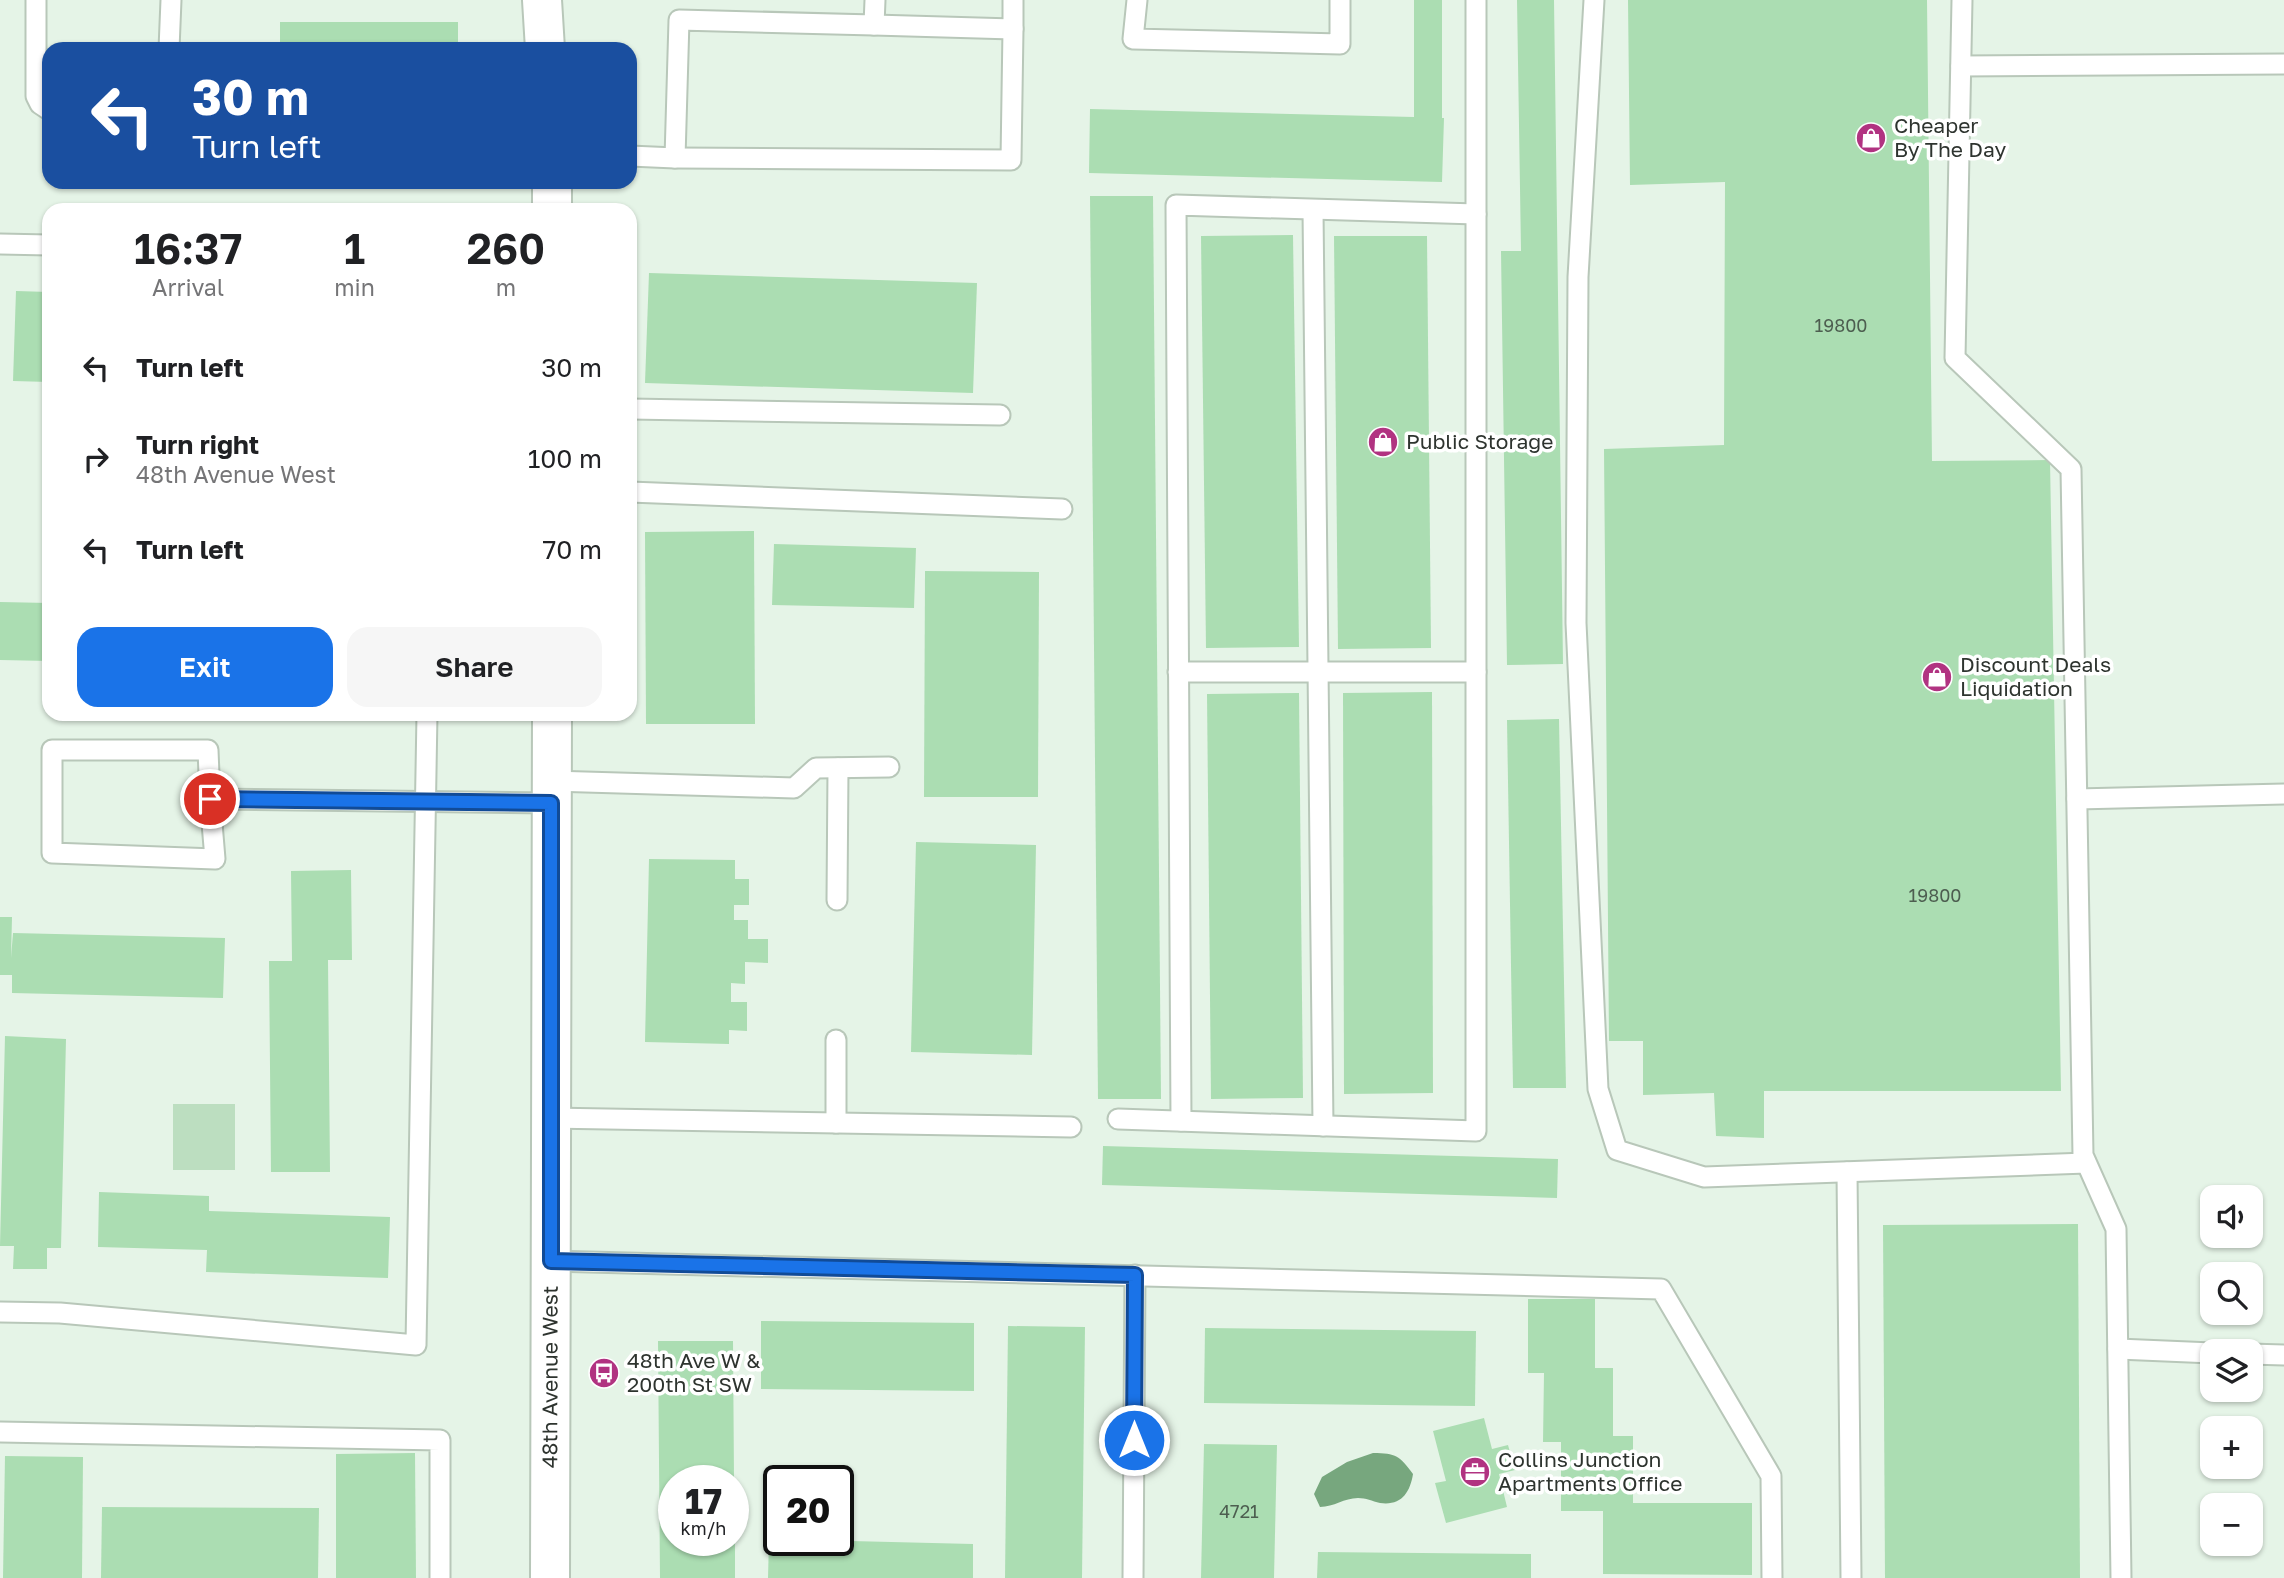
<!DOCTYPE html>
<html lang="en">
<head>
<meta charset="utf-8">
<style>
	body { margin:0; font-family:"Golos Text",sans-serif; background:#f6f6f6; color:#202124; height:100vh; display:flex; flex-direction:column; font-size:26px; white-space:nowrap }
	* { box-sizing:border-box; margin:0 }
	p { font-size:23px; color:#757577 }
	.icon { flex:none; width:38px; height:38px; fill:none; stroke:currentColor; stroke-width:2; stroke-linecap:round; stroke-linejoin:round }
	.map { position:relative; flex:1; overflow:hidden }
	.sheet { position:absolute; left:42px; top:203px; width:595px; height:518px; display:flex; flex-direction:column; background:#fff; border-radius:21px; box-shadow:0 2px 5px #0004 }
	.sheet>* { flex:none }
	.hud { position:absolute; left:42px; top:42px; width:595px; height:147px; border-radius:21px; box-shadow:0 2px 5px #0004; background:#1a4fa0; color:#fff; overflow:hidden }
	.tools { position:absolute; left:2200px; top:1185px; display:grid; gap:14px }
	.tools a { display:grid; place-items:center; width:63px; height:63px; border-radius:14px; background:#fff; box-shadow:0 2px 5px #0004; font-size:35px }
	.speed { position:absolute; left:658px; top:1465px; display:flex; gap:14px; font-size:35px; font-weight:700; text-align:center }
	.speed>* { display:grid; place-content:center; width:91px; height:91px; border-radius:50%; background:#fff; box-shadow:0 2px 5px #0004; line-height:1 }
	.speed small { font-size:18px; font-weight:400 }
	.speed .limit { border:4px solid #111; border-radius:10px; background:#fff; color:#111 }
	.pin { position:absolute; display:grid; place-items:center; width:60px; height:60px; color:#fff; margin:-30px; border:4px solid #fff; border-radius:50%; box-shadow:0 2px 7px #0007 }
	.me { position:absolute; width:77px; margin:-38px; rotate:0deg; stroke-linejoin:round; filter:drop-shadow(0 0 5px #0008) }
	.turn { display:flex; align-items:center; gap:24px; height:147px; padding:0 35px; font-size:32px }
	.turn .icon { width:91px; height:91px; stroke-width:2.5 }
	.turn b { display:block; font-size:49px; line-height:60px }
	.eta { display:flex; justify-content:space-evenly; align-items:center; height:119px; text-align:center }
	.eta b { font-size:42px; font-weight:600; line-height:49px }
	.button { display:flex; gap:14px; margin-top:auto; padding:14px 35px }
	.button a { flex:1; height:80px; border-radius:21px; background:#1a73e8; color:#fff; font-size:28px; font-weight:600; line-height:80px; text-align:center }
	.button a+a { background:#f6f6f6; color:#202124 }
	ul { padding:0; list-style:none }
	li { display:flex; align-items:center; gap:21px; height:91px; padding:0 35px }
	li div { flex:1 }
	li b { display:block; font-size:26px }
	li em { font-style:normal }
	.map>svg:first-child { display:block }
	.green { fill:#bcdec0 }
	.water { fill:#77a77e }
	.building { fill:#abddb2 }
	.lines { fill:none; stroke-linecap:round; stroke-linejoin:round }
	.service-casing { stroke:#b8c7b9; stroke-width:23 }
	.tertiary-casing { stroke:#b8c7b9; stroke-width:42 }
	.service { stroke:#fff; stroke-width:19 }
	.tertiary { stroke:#fff; stroke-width:38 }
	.route-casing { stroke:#114b97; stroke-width:18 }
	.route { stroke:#1a73e8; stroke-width:12 }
	.labels { text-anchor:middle; stroke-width:7; stroke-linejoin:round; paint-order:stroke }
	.number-label { font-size:18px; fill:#4d5e50 }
	.poi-label { font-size:21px; fill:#2e342f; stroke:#fff; text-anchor:start }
	.street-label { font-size:21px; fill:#2e342f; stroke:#fff }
</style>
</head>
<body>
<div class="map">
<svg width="2284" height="1578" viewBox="0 0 2284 1578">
	<rect width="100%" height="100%" fill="#e5f4e7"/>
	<rect class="green" x="173" y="1104" width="62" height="66"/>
	<path class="water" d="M 1373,1453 C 1396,1453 1400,1456 1413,1474 C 1410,1493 1401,1506 1380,1503 C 1372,1501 1366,1498 1358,1498 C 1344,1498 1334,1507 1320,1507 L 1314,1494 L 1322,1477 L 1347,1462 Z"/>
	<g class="building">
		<polygon points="1414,0 1442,0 1442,118 1444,118 1442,182 1089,173 1090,109 1414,117"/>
		<polygon points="1517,0 1554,0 1563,664 1507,665 1501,251 1521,251"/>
		<polygon points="1628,0 1927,0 1932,461 2050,460 2061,1091 1764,1091 1764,1138 1716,1136 1714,1093 1643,1095 1643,1041 1609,1041 1604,449 1724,445 1725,182 1630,185"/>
		<rect x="280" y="22" width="178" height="27"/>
		<polygon points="1090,196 1153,196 1161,1099 1098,1099"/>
		<polygon points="1293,235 1299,647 1206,648 1201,236"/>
		<polygon points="1334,236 1427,236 1431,648 1338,649"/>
		<polygon points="649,273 977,283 973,393 645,383"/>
		<polygon points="16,291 49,292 49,382 13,381"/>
		<polygon points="754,531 755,724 646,724 645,532"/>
		<polygon points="774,544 916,548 914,608 772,605"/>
		<polygon points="925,571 1039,572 1038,797 924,797"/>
		<polygon points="0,602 49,603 49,661 0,660"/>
		<polygon points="1432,692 1433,1093 1344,1094 1343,693"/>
		<polygon points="1299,693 1303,1098 1211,1099 1207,694"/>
		<rect x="302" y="714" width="33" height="7"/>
		<polygon points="1559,719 1566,1088 1513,1088 1507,720"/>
		<polygon points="916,842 1036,845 1032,1055 911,1052"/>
		<polygon points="649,859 735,860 735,879 749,879 749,905 734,905 734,920 748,920 748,939 768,939 768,963 745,962 745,984 731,983 731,1002 747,1002 747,1031 729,1030 729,1044 645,1042"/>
		<polygon points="351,870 352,960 328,960 330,1172 271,1172 269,961 292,961 291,871"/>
		<polygon points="0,917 12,917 11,958 13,933 225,938 223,998 12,993 12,975 0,975"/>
		<polygon points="5,1036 66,1039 61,1248 47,1248 47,1269 13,1269 14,1246 0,1246"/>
		<polygon points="1103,1146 1558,1159 1557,1198 1102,1185"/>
		<polygon points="99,1192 209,1196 209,1211 390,1217 388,1278 206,1272 207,1250 98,1247"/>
		<polygon points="2078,1224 2080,1578 1885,1578 1883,1225"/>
		<polygon points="1528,1299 1595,1299 1595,1368 1613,1368 1613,1436 1633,1436 1633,1503 1752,1503 1752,1575 1603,1574 1603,1511 1561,1511 1561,1442 1543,1442 1544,1373 1528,1373"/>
		<polygon points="761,1321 974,1323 974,1391 761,1389"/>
		<polygon points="1008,1326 1085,1327 1082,1578 1005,1578"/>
		<polygon points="1205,1328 1476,1331 1475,1406 1204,1403"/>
		<polygon points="658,1341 733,1341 734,1480 674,1480 674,1540 735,1540 735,1578 660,1578"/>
		<polygon points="1484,1418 1492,1449 1508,1445 1515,1470 1499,1474 1507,1507 1446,1523 1435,1483 1446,1481 1433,1431"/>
		<polygon points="1204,1444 1277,1445 1274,1578 1201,1578"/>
		<polygon points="415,1453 416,1578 336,1578 336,1454"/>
		<polygon points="5,1456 83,1457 82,1578 3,1578"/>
		<polygon points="102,1507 319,1508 318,1578 101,1578"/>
		<polygon points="769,1539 973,1544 973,1578 768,1578"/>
		<polygon points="1318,1552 1531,1554 1531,1578 1317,1578"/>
	</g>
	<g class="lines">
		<g class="service-casing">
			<g id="service">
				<polyline points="36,0 36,96 40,104 49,110"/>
				<polyline points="1137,0 1133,39 1340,44 1340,0"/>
				<polyline points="1594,0 1578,277 1576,623 1598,1089 1617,1150 1704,1177 2086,1163"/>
				<polyline points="1962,0 1955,358 2071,469 2083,1155 2116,1229 2121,1578"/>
				<polyline points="874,25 1013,29 1013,0"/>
				<polyline points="169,49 171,0"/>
				<polyline points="1961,66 2284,64"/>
				<polyline points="630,156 675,158 679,20 874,25 875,0"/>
				<polyline points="675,158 1011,160 1013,29"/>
				<polyline points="1313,210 1323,1126"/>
				<polyline points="0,244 49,245"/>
				<polyline points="630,409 1000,415"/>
				<polyline points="630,492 1062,509"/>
				<polyline points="1178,672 1476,672"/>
				<polyline points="551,781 794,788 816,768 889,767"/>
				<polyline points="210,799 215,859 52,853 52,750 208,750 210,799 551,803"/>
				<polyline points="2077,799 2284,794"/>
				<polyline points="837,900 838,768"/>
				<polyline points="550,1118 1071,1127"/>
				<polyline points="1118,1119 1476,1131 1476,0"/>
				<polyline points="1181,1121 1176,205 1476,214"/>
				<polyline points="836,1123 836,1040"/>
				<polyline points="1847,1172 1851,1578"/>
				<polyline points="550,1261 1661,1289 1771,1476 1772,1578"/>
				<polyline points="0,1312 60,1313 416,1345 427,714"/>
				<polyline points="2118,1349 2212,1353"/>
				<polyline points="2250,1354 2284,1355"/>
				<polyline points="0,1432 440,1440 440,1578"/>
				<polyline points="1133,1578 1135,1275"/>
			</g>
		</g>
		<g class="tertiary-casing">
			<g id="tertiary">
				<polyline points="542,0 545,49"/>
				<polyline points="552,210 552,182"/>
				<path id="s1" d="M 550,1578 L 552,714"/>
			</g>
		</g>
		<use href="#service" class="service"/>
		<use href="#tertiary" class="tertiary"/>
	</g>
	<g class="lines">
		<g class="route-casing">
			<polyline id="route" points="210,799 551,803 551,1261 1135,1275 1134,1440"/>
		</g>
		<use href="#route" class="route"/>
	</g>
	<defs>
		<g id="shop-disc" transform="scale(1.575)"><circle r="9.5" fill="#b13381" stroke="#fff"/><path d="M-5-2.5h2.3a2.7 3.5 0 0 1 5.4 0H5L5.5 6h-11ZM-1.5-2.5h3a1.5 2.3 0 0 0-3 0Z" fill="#fff"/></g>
		<g id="bus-disc" transform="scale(1.575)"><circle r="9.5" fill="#b13381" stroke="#fff"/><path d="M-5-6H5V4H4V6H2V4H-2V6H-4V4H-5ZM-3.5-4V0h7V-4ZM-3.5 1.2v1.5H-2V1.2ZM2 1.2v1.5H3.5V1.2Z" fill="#fff"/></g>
		<g id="office-disc" transform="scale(1.575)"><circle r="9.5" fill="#b13381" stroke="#fff"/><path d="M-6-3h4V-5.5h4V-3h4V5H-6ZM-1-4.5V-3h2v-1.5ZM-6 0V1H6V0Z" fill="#fff"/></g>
	</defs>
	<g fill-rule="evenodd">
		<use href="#shop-disc" x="1871" y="138"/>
		<use href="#shop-disc" x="1383" y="442"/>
		<use href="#shop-disc" x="1937" y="677"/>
		<use href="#bus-disc" x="604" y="1373"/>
		<use href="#office-disc" x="1475" y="1472"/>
	</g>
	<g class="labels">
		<g class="number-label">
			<text x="1841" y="332">19800</text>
			<text x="1935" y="902">19800</text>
			<text x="1239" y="1518">4721</text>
		</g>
		<g class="poi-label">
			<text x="1894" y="133">Cheaper<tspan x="1894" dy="24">By The Day</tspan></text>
			<text x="1406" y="449">Public Storage</text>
			<text x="1960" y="672">Discount Deals<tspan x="1960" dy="24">Liquidation</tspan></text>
			<text x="627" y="1368">48th Ave W &amp;<tspan x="627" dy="24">200th St SW</tspan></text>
			<text x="1498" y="1467">Collins Junction<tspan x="1498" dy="24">Apartments Office</tspan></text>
		</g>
		<g class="street-label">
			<text dy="7" stroke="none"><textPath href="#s1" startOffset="201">48th Avenue West</textPath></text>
		</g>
	</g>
</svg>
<div class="tools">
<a><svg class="icon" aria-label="sound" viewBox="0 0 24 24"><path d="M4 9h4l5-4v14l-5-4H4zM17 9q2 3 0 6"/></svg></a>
<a><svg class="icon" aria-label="search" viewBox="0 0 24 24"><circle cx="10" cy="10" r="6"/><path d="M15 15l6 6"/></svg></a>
<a><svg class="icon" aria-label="layers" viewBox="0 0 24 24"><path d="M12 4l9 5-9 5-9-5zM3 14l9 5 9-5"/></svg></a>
<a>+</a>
<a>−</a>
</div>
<div class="speed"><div>17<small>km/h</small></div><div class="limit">20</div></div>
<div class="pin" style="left:210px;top:799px;background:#d93025"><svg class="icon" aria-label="arrive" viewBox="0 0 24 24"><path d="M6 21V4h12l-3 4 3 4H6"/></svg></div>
<svg class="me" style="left:1134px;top:1440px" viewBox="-20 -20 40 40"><circle r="17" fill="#1a73e8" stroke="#fff" stroke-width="3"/><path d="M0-11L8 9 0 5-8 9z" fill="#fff"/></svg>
<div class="hud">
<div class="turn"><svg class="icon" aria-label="left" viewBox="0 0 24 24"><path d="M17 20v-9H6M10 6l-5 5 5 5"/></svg><div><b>30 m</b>Turn left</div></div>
</div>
<section class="sheet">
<div class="eta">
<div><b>16:37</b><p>Arrival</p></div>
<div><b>1</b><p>min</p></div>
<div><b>260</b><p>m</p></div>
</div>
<ul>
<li><svg class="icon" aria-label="left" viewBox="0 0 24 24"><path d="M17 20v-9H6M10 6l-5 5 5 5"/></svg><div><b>Turn left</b></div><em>30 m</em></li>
<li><svg class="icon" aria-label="right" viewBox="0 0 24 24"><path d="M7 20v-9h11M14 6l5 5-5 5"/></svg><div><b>Turn right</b><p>48th Avenue West</p></div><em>100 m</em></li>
<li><svg class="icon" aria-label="left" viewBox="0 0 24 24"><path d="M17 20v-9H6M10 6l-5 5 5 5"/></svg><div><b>Turn left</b></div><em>70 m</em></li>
</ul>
<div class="button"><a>Exit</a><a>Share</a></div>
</section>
</div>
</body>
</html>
